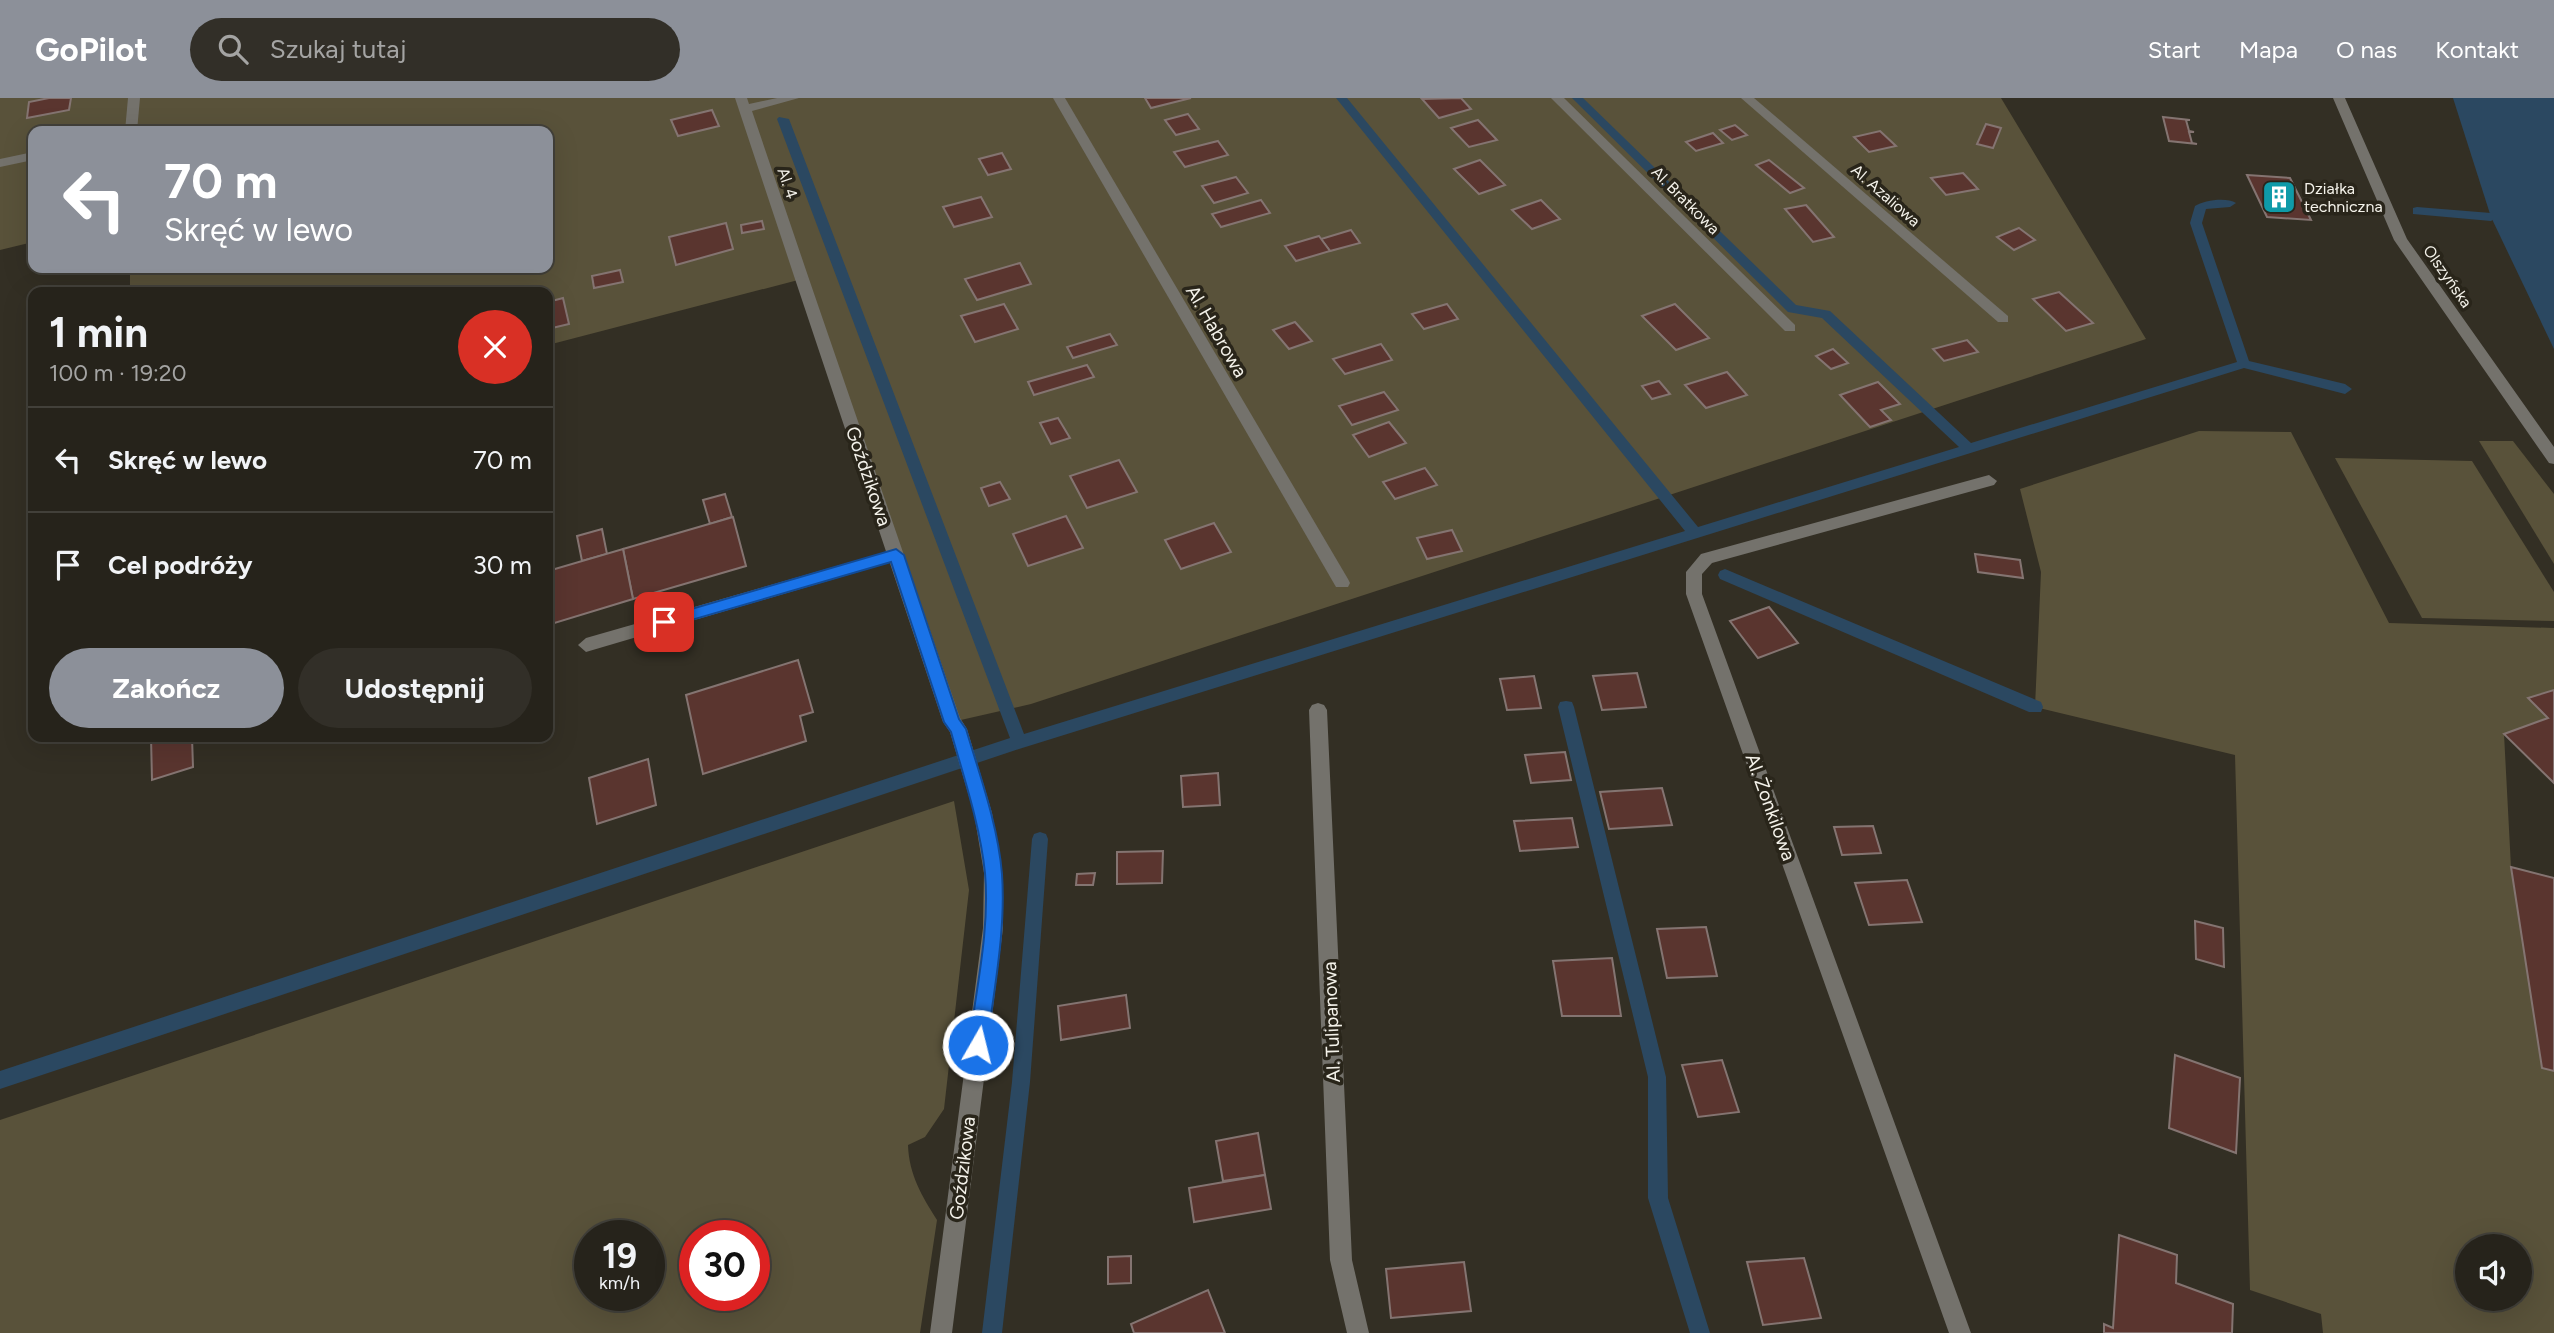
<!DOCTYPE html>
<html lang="pl">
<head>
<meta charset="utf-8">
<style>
	body { margin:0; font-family:Figtree,sans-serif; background:#322f28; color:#f1f3f6; height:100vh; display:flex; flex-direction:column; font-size:26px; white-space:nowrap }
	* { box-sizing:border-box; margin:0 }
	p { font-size:23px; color:#a4a4a3 }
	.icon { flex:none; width:38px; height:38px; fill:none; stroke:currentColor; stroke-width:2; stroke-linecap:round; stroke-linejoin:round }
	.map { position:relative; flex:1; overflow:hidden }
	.sheet { position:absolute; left:28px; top:189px; width:525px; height:455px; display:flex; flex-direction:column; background:#26231b; border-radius:14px; box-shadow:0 7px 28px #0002,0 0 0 2px #42403a }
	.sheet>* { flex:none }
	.guide { position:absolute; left:28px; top:28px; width:525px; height:147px; border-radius:14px; box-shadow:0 7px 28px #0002,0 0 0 2px #42403a; background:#8c9099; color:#fff; overflow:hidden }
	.buttons { position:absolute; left:2455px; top:1136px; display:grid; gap:14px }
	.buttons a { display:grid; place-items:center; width:77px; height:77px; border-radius:50%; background:#26231b; box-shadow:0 7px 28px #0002,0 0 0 2px #42403a; font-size:35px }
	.speed { position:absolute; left:574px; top:1122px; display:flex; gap:14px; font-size:35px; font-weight:700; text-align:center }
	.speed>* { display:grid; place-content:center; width:91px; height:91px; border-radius:50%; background:#26231b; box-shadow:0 7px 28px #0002,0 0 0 2px #42403a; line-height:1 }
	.speed small { font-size:18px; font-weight:400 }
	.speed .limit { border:10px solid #d22; background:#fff; color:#111 }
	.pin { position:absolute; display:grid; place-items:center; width:60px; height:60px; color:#fff; margin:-30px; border-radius:14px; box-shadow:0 4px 10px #0006 }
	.me { position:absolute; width:77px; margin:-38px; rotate:8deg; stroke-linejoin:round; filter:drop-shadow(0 0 5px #0008) }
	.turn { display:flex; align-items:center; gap:24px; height:147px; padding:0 21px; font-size:32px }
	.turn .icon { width:91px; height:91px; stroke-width:2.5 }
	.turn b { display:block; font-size:49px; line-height:60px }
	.round { display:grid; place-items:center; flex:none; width:74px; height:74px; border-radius:37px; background:#322f28 }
	.summary { display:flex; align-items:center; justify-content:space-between; height:119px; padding:0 21px }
	h1 { font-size:42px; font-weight:700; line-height:52px }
	.action { display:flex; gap:14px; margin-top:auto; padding:14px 21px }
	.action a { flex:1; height:80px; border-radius:42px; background:#8c9099; color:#fff; font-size:28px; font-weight:700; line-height:80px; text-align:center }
	.action a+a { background:#322f28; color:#f1f3f6 }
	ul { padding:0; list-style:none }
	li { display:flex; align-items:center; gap:21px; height:105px; padding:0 21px; border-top:2px solid #42403a }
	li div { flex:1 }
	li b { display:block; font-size:26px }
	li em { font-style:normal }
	header { display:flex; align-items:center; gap:42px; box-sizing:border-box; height:98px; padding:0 35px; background:#8c9099; color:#fff }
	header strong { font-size:33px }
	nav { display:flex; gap:38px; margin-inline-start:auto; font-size:24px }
	.search { width:490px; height:63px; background:#322f28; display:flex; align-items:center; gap:18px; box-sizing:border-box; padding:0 24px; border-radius:38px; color:#a4a4a3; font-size:26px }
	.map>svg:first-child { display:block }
	.green { fill:#59523a; fill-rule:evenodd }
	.water { fill:#2b4861 }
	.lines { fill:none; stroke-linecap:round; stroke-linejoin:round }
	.stream { fill:#2b4861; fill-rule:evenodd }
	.building { fill:#5a352f; stroke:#847471; stroke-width:2 }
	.service { fill:#74726c; fill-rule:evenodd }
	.minor { fill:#74726c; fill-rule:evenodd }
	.route { fill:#1a73e8; stroke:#114b97; stroke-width:2 }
	.labels { text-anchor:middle; stroke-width:7; stroke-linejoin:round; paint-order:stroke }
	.far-street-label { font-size:16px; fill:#f4f2ea; stroke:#29251a }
	.far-poi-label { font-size:16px; fill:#f4f2ea; stroke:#29251a; text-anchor:start }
	.street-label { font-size:19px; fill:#f4f2ea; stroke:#29251a }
</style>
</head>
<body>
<header>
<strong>GoPilot</strong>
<div class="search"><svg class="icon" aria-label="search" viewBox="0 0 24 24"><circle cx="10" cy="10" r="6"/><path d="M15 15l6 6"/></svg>Szukaj tutaj</div>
<nav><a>Start</a><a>Mapa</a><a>O nas</a><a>Kontakt</a></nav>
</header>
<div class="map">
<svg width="2554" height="1235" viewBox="0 0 2554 1235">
	<rect width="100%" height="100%" fill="#332f24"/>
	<g class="green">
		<polygon points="0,0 2001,0 2146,241 1031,606 952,624 802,181 548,247 548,194 130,194 130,170 548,170 548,33 33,33 33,144 0,152"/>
		<path d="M 2199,333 L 2291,334 L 2389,525 L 2554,530 L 2554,592 L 2529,600 L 2548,620 L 2504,636 L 2511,769 L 2542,969 L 2554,973 L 2554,1235 L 2323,1235 L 2321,1216 L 2250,1192 L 2235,657 L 2035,609 L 2041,474 L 2020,391 ZM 2468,1148 L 2520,1148 L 2520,1200 L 2468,1200 Z"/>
		<polygon points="2479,343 2513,343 2554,396 2554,466"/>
		<polygon points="2335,360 2472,363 2554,494 2554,523 2422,520"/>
		<path d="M 954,703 L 969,792 L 944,1011 L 925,1039 L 908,1047 C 909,1077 922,1098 937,1122 L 920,1235 L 0,1235 L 0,1022 ZM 590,1138 L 649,1138 L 649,1197 L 590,1197 ZM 695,1138 L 754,1138 L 754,1197 L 695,1197 Z"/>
	</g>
	<polygon class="water" points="2453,0 2554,0 2554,251 2491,119"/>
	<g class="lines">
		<g class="stream">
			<path d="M 1336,0 L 1347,0 L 1698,429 L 1959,349 L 1822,220 L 1788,214 L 1572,0 L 1583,0 L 1796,207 L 1830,213 L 1971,345 L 2237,264 L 2190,125 L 2195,108 C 2204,102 2227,99 2236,105 L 2230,109 L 2206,111 L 2202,125 L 2249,263 L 2345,286 L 2352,291 L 2345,296 L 2244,270 L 1019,651 L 0,991 L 0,973 L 1010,640 L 777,21 L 779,19 L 789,21 L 1024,636 L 1685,433 Z"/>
			<polygon points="2417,109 2491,115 2497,119 2491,123 2413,116 2413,110"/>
			<polygon points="1725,471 2041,604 2043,609 2041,614 2029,614 1720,481 1718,477 1720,473"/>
			<polygon points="1566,603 1572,604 1574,609 1666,979 1668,1100 1710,1235 1690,1235 1648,1100 1648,979 1558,609 1560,604"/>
			<polygon points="1040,734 1046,736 1048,741 1030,984 1002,1235 982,1235 1012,984 1032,741 1034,736"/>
		</g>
	</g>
	<g class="building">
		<polygon points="49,0 71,0 69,12 27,20 29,4"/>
		<polygon points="1145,0 1191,0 1151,10"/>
		<polygon points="1461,0 1471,11 1439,20 1422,1"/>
		<polygon points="712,12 719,28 678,38 671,22"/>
		<polygon points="1188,16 1199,31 1176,37 1165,22"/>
		<polygon points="2163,19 2190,22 2186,22 2189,33 2194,34 2189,34 2192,45 2197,46 2169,43"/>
		<polygon points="1478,22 1497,42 1469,49 1451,30"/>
		<polygon points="1986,26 2001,30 1993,50 1977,46"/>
		<polygon points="1735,27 1747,37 1732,42 1720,32"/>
		<polygon points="1880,33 1896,48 1869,54 1854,39"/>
		<polygon points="1713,35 1723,45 1696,53 1686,44"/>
		<polygon points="1218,43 1228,57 1185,69 1174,54"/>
		<polygon points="1002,55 1011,71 988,77 979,61"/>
		<polygon points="1480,62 1505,87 1479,96 1454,71"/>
		<polygon points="1769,62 1804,90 1790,95 1756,67"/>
		<polygon points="1963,75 1978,91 1946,97 1931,80"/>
		<polygon points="2247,77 2290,80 2311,122 2267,119"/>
		<polygon points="1236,79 1248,95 1214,105 1202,88"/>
		<polygon points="981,99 992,119 954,129 943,109"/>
		<polygon points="1261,102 1270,115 1221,129 1212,116"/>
		<polygon points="1541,102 1560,121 1532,131 1512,112"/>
		<polygon points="1806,107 1834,139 1813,144 1785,111"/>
		<polygon points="762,123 764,131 742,135 741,127"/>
		<polygon points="726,125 733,151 676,167 669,139"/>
		<polygon points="2019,130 2035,142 2014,152 1997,139"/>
		<polygon points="1351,132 1360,145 1330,153 1321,141"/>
		<polygon points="1319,138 1330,153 1296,163 1285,148"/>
		<polygon points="1020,165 1031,186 977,202 965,181"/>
		<polygon points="620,172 623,184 594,190 592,178"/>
		<polygon points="2059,194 2093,225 2066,233 2033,201"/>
		<polygon points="563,200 569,226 548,231 548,204"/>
		<polygon points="1004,206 1018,231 975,244 961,218"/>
		<polygon points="1447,206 1458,221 1424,231 1412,216"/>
		<polygon points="1675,206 1709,240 1676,252 1642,218"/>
		<polygon points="1295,224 1312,243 1289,251 1273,232"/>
		<polygon points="1110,236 1117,247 1073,260 1067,249"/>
		<polygon points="1967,242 1978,254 1944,263 1933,251"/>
		<polygon points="1381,246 1392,262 1345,276 1333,261"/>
		<polygon points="1833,251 1848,265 1831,271 1816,258"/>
		<polygon points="1087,267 1094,279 1034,297 1028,284"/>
		<polygon points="1727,274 1747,297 1706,310 1685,287"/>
		<polygon points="1659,283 1670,296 1652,301 1642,288"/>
		<polygon points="1878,284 1900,306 1881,312 1891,322 1870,329 1840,297"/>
		<polygon points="1384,294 1398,312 1352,327 1339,308"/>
		<polygon points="1058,320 1070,340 1051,346 1040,325"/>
		<polygon points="1389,324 1406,345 1369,359 1353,337"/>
		<polygon points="1119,362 1137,394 1087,410 1070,378"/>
		<polygon points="1425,370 1437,387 1395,401 1383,384"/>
		<polygon points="1000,384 1010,401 989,408 981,390"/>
		<polygon points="725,396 732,419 710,426 703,402"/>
		<polygon points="1066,418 1083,450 1028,468 1013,436"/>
		<polygon points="733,419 746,468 633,501 623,451"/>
		<polygon points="1214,425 1231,454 1181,471 1165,442"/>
		<polygon points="602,431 607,456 582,463 577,438"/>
		<polygon points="1452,432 1462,453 1427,461 1417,440"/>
		<polygon points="623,451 633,501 548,527 548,473"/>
		<polygon points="1975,456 2020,462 2023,480 1978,474"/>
		<polygon points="1769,509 1798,545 1758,560 1730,523"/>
		<polygon points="798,562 813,614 800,618 806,643 703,676 686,597"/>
		<polygon points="1637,575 1646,609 1602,612 1593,578"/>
		<polygon points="1534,578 1541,610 1507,612 1500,581"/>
		<polygon points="2554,592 2554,685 2504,636 2548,620 2528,600"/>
		<polygon points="151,639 192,639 193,669 152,682"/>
		<polygon points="1565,654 1571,682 1531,685 1525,657"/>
		<polygon points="648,661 656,707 597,726 589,680"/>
		<polygon points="1218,675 1220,707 1183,709 1181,678"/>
		<polygon points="1662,690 1672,727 1609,731 1600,694"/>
		<polygon points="1572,720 1578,749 1520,753 1514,723"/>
		<polygon points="1873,728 1881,755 1842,757 1834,729"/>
		<polygon points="1163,753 1162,785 1117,786 1117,754"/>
		<polygon points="2511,769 2554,780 2554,973 2542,970"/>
		<polygon points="1095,775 1093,787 1076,787 1077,776"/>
		<polygon points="1907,782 1922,824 1869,827 1855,785"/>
		<polygon points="2195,823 2223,830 2224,869 2196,861"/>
		<polygon points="1706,829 1717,878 1667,880 1657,831"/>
		<polygon points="1612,860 1621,918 1562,918 1553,863"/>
		<polygon points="1126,897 1130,930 1061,942 1058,908"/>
		<polygon points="2175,957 2240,980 2236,1055 2169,1030"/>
		<polygon points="1722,962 1739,1014 1698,1019 1682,967"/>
		<polygon points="1258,1035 1265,1077 1223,1083 1216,1043"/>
		<polygon points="1265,1077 1271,1111 1194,1124 1189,1090"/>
		<polygon points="2119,1137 2177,1157 2176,1185 2233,1206 2232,1235 2104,1235 2104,1226 2113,1230"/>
		<polygon points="1131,1158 1131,1185 1108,1186 1108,1159"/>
		<polygon points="1804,1160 1821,1220 1763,1227 1747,1164"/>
		<polygon points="1464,1164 1471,1213 1391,1220 1386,1171"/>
		<polygon points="1208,1192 1225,1235 1134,1235 1131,1226"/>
	</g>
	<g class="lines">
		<g class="service">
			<polygon points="128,0 140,0 137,33 125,33"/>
			<polygon points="735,0 747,0 749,6 777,0 799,0 752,13 809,181 807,184 802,185 795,181"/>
			<polygon points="1053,0 1065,0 1348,481 1350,485 1348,489 1336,489"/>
			<polygon points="1551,0 1564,0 1795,227 1795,233 1785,233"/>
			<polygon points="1741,0 1754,0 2008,218 2008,224 1998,224"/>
			<polygon points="33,54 33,62 0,69 0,61"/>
			<polygon points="1989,377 1997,383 1994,387 1712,465 1702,476 1702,496 1971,1235 1949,1235 1686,496 1686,474 1701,456"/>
			<polygon points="896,451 904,457 902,461 586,554 578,547 586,540"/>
			<polygon points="1318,605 1324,607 1327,612 1352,1162 1369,1235 1347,1235 1330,1162 1309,612 1312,607"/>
		</g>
		<g class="minor">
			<polygon points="2333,0 2345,0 2407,141 2554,349 2554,366 2549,365 2394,142"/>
			<polygon points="802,177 809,181 960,620 967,631 992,715 1002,775 1003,830 952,1235 930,1235 983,830 984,775 974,715 950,634 943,624 795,181"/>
		</g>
	</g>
	<path class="route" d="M 896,451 L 904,457 L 959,621 L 966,631 C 980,678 998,727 1002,776 C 1006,833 994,891 987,947 L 985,953 L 978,956 L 972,953 L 969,947 C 976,891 990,832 985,775 C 980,727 964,680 951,634 L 944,624 L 891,464 L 664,530 L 656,524 L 664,519 Z"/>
	<defs>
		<g id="building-square" transform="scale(1.75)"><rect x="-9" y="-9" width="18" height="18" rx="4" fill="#0f9aa8" stroke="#29251a"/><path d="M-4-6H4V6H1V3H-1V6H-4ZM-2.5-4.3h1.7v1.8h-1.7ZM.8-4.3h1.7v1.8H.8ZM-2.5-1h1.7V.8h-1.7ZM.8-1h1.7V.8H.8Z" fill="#fff"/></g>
	</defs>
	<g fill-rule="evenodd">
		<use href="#building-square" x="2279" y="99"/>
	</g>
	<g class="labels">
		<g class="far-street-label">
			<text transform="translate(788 85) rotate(71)" y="6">Al. 4</text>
			<text transform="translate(1886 97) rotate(41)" y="6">Al. Azaliowa</text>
			<text transform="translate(1686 102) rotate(45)" y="6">Al. Bratkowa</text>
			<text transform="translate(2448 178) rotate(55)" y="6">Olszyńska</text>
		</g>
		<g class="far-poi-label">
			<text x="2304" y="96">Działka<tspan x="2304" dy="18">techniczna</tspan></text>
		</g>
		<g class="street-label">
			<text transform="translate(1217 233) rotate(60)" y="7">Al. Habrowa</text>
			<text transform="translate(869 378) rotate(71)" y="7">Goździkowa</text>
			<text transform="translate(1771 709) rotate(70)" y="7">Al. Żonkilowa</text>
			<text transform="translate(1331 924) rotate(-92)" y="7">Al. Tulipanowa</text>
			<text transform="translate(962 1070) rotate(-83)" y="7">Goździkowa</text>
		</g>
	</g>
</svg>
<div class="buttons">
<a><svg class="icon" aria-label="sound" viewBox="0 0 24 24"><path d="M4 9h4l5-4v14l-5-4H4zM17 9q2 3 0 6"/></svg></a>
</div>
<div class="speed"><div>19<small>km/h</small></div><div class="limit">30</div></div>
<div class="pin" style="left:664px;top:524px;background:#d93025"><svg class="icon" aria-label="arrive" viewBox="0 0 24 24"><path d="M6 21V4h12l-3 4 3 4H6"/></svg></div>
<svg class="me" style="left:978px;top:947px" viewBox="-20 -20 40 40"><circle r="17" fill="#1a73e8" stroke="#fff" stroke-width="3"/><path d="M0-11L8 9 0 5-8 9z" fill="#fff"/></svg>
<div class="guide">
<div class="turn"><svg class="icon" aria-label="left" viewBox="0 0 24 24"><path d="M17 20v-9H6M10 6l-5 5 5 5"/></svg><div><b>70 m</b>Skręć w lewo</div></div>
</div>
<section class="sheet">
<div class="summary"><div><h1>1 min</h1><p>100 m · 19:20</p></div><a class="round" style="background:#d93025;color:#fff"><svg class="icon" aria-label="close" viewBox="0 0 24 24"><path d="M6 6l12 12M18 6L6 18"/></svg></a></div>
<ul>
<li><svg class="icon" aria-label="left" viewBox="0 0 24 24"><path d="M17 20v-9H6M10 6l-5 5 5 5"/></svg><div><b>Skręć w lewo</b></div><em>70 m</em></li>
<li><svg class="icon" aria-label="arrive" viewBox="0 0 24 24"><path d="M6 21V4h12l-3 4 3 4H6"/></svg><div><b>Cel podróży</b></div><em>30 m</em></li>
</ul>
<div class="action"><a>Zakończ</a><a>Udostępnij</a></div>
</section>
</div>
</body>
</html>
